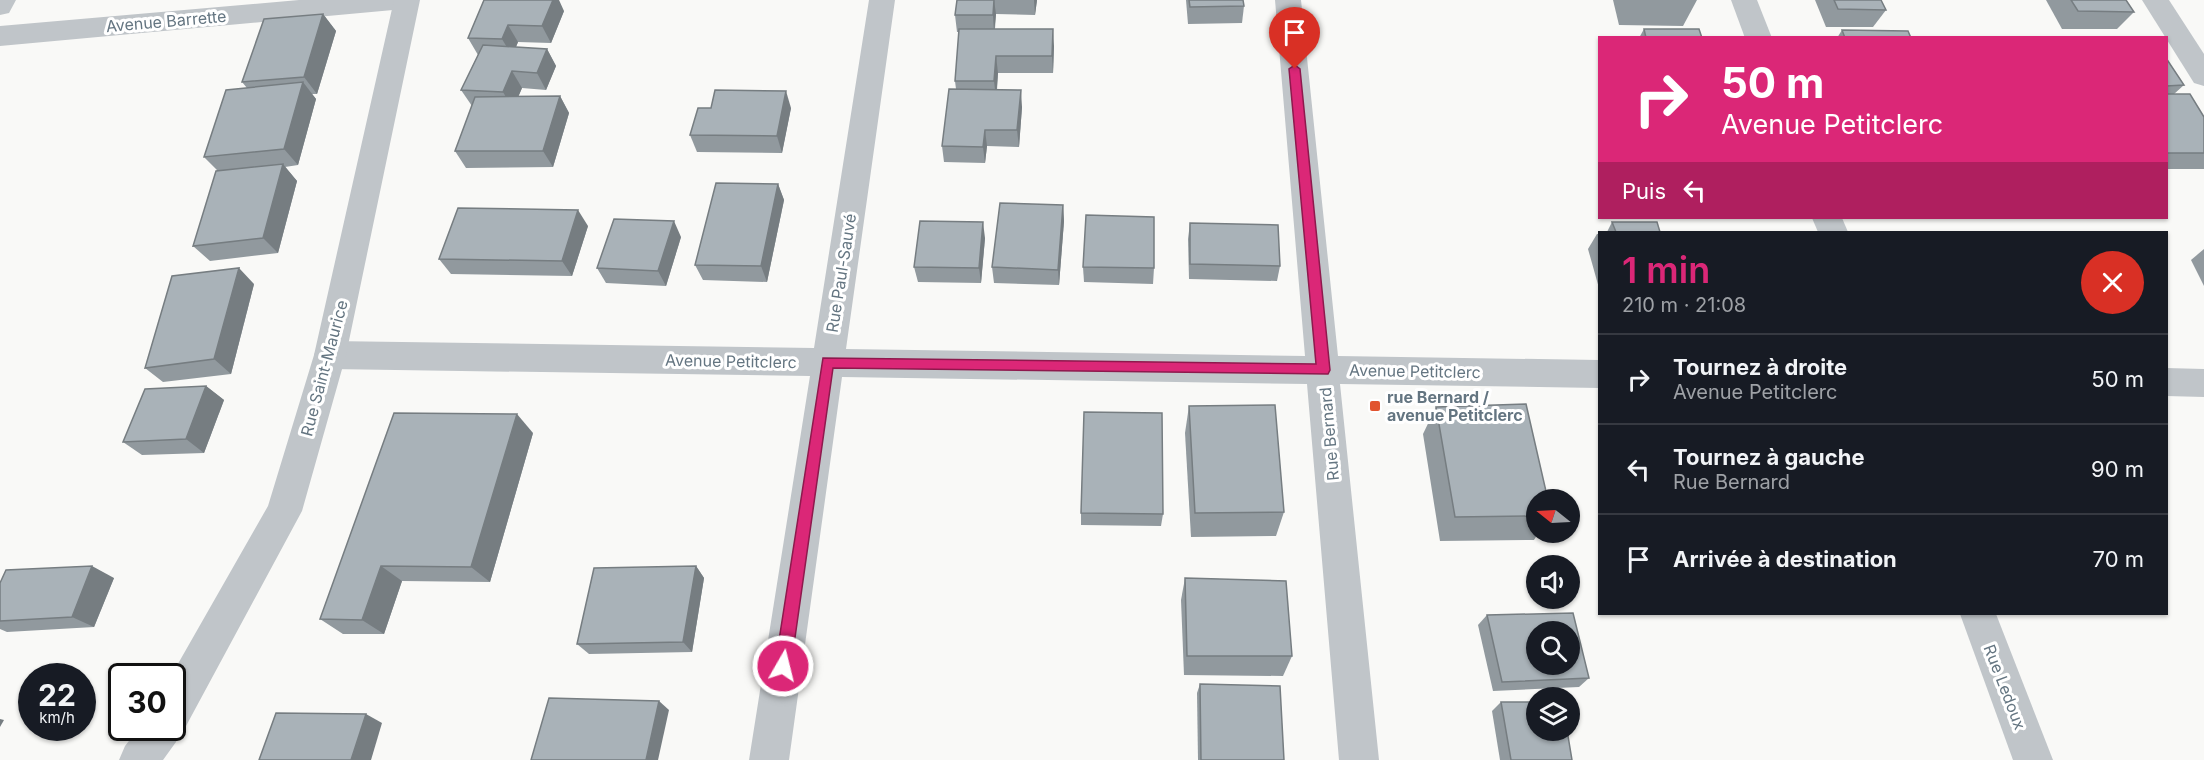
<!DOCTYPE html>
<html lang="fr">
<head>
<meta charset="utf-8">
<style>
	body { margin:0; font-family:Inter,sans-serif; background:#20242c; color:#f1f3f6; height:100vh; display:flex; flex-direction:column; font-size:22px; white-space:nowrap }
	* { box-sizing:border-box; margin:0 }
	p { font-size:20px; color:#9ea1a6 }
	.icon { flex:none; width:33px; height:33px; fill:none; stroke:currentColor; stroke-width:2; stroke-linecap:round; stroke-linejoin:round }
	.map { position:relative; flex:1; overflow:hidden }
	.panel { position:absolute; left:1598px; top:231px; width:570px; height:384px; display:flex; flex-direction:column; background:#171b24; border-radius:0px; box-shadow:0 2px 4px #0004 }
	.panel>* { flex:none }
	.hud { position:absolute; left:1598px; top:36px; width:570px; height:183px; border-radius:0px; box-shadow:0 2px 4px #0004; background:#db2777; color:#fff; overflow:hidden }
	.needle { width:39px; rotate:288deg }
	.buttons { position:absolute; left:1526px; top:489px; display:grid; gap:12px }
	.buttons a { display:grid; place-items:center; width:54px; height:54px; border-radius:50%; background:#171b24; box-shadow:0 2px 4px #0004; font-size:30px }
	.speed { position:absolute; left:18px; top:663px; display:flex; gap:12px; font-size:30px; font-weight:700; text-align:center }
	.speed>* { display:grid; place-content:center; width:78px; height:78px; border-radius:50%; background:#171b24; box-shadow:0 2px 4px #0004; line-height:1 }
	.speed small { font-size:15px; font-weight:400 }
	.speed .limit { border:3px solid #111; border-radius:9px; background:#fff; color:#111 }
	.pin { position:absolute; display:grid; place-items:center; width:51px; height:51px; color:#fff; margin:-62px -26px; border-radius:50% 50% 50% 0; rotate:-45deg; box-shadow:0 0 6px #0007 }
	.pin .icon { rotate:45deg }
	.me { position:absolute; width:66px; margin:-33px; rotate:8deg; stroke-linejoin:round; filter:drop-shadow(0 0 4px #0008) }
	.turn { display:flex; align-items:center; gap:21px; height:126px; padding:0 24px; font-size:27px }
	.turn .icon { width:78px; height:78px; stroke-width:2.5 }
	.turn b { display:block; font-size:42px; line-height:51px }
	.then { display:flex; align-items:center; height:57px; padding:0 24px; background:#0003; gap:12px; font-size:22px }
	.round { display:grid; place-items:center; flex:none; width:63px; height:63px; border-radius:32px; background:#20242c }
	.headline { display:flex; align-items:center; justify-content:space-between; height:102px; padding:0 24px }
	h1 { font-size:36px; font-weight:600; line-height:45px; color:#db2777 }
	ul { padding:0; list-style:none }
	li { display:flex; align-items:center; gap:18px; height:90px; padding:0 24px; border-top:2px solid #363941 }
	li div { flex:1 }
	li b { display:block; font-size:22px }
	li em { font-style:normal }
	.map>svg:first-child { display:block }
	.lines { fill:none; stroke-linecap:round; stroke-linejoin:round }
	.minor { fill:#c0c5c9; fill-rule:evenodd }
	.tertiary { fill:#c0c5c9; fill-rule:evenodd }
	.wall { fill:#91999e }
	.shaded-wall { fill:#767d81 }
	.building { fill:#a9b2b8; stroke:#767d81; stroke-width:1.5; fill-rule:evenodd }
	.route { fill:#db2777; stroke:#8e194d; stroke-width:1.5 }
	.poi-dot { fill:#e1542f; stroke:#fff; stroke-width:2 }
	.labels { text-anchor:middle; stroke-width:6; stroke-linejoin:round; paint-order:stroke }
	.street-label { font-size:16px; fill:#647581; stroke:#fff }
	.poi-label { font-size:16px; font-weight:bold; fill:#647581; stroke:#fff; text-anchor:start }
</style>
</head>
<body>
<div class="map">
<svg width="2204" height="760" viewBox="0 0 2204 760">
	<rect width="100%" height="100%" fill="#f9f9f7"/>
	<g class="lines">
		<g class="minor">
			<polygon points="0,0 16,0 9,13 0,15"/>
			<polygon points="299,0 417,0 413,7 404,9 0,46 0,26"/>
			<polygon points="869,0 895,0 846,349 1305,356 1275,0 1301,0 1338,356 1599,360 1599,388 1340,384 1379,760 1339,760 1307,384 842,377 789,760 749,760 810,376 330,369 318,365 314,355 318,345 330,341 814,348"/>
			<polygon points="1731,0 1757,0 1772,38 1745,38"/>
			<polygon points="2142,0 2169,0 2204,54 2204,86 2194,83"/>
			<polygon points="1812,218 1842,218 1848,232 1818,232"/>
			<polygon points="2166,368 2204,369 2204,397 2166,396"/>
			<polygon points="1960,614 1996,614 2053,760 2013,760"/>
		</g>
		<polygon class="tertiary" points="394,0 420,0 346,355 302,511 186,726 181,727 176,742 163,760 119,760 125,746 139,728 172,728 171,676 268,506 314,355"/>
	</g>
	<g class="wall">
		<polygon points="484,0 564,11 551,43 518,42 516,47 547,49 556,66 546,90 522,88 518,97 560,96 569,113 553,167 466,168 455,151 472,106 461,90 478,55 468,38"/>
		<polygon points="957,0 1037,0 1035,15 996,14 995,29 1054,46 1053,73 998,73 997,90 1022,107 1019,147 987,146 985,163 944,162 942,146 956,89 955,81 959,32 957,32 955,15"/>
		<polygon points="1186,0 1243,0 1244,6 1242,23 1188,24"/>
		<polygon points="1613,0 1697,0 1683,26 1619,25"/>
		<polygon points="1815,0 1881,0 1886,10 1873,27 1826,27"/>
		<polygon points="2046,0 2126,0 2134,12 2117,29 2062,29"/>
		<polygon points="323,14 336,31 317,94 312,94 316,99 298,165 285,167 297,181 278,253 210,261 193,246 218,171 204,157 247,88 242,82"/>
		<polygon points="1644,29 1702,38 1639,38"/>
		<polygon points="1842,30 1911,38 1837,38"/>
		<polygon points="2166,58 2184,85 2174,94 2204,117 2204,169 2166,169"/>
		<polygon points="791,108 782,153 697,152 690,135"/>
		<polygon points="778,184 784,200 767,282 703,280 695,265"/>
		<polygon points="1063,205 1064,221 1059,285 994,283 992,267"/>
		<polygon points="1612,222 1660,232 1607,232"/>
		<polygon points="1190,223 1280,266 1277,281 1189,279 1188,239"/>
		<polygon points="588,226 572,276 451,274 439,259"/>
		<polygon points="1597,234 1599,234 1599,288 1588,249"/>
		<polygon points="681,237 666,286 606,283 597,268"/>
		<polygon points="985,238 981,283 918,282 914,267"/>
		<polygon points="2204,249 2204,286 2191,260"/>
		<polygon points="1083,267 1154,268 1153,284 1084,282"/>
		<polygon points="254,284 231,374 163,382 145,368"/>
		<polygon points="206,386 224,400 204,453 142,455 123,442"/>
		<polygon points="1189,406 1284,512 1276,536 1191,537 1185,433"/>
		<polygon points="1436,407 1536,500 1536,532 1539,532 1534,540 1440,541 1423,434"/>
		<polygon points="533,433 490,582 402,581 384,634 343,634 320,619"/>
		<polygon points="1081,513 1163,514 1161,526 1081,525"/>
		<polygon points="696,566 704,578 692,652 589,654 577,644"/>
		<polygon points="114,578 94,627 7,632 0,629 0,583"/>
		<polygon points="1185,578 1292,656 1283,676 1184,675 1181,600"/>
		<polygon points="1487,615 1589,678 1579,687 1493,691 1478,625"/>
		<polygon points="1200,684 1284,760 1198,760 1197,693"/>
		<polygon points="1501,702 1572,760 1500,760 1492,711"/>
	</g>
	<g class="shaded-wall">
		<polygon points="553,0 559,0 564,11 551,43 542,26"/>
		<polygon points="994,0 996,14 994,33 993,15"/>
		<polygon points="1034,0 1037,0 1035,15"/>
		<polygon points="323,14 336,31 317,94 304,77"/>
		<polygon points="508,25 518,42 512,56 502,39"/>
		<polygon points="1053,29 1054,46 1053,73 1052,56"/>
		<polygon points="547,49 556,66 546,90 537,73"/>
		<polygon points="996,56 998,73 996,98 994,81"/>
		<polygon points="512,71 522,88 513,109 503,92"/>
		<polygon points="303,82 316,99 298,165 284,149"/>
		<polygon points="1021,90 1022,107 1019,147 1017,130"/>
		<polygon points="786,91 791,108 782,153 777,136"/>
		<polygon points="560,96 569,113 553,167 543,151"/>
		<polygon points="985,130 987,146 985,163 983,147"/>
		<polygon points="283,164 297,181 278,253 263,238"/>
		<polygon points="778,184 784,200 767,282 761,266"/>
		<polygon points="1063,205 1064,221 1059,285 1058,270"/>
		<polygon points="578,210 588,226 572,276 562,261"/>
		<polygon points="674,221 681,237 666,286 658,271"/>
		<polygon points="983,222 985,238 981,283 979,268"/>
		<polygon points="239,268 254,284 231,374 214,359"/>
		<polygon points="206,386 224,400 204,453 186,439"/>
		<polygon points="517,414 533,433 490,582 471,567"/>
		<polygon points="92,566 114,578 94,627 72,617"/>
		<polygon points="381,566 402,581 384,634 362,620"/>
		<polygon points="696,566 704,578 692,652 683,642"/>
		<polygon points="659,701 669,710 658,760 646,760"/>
		<polygon points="366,714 382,723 371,760 351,760"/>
		<polygon points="0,719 4,720 0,727"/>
	</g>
	<g class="building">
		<polygon points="484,0 553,0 542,26 508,25 502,39 468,38"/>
		<polygon points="957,0 994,0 993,15 955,15"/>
		<polygon points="1189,0 1243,0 1244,6 1190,7"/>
		<polygon points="1834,0 1881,0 1886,10 1838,9"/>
		<polygon points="2071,0 2126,0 2134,12 2078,11"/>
		<polygon points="323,14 304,77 242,82 264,19"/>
		<polygon points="959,29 1053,29 1052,56 996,56 994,81 955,81"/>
		<polygon points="1644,29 1699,29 1702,38 1646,38"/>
		<polygon points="1842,30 1908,31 1911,38 1845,38"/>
		<polygon points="483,45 547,49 537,73 512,71 503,92 461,90"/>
		<polygon points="2166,58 2184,85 2166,86"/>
		<polygon points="303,82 284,149 204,157 226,90"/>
		<polygon points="949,89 1021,90 1017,130 985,130 983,147 942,146"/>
		<polygon points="715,90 786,91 777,136 690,135 698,108 711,108"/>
		<polygon points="2166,94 2190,94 2204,117 2204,153 2166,153"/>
		<polygon points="560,96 543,151 455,151 475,97"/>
		<polygon points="283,164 263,238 193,246 216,171"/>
		<polygon points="716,183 778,184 761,266 695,265"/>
		<polygon points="1000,203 1063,205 1058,270 992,267"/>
		<polygon points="458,208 578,210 562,261 439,259"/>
		<polygon points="1086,215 1154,217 1154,268 1083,267"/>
		<polygon points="614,219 674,221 658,271 597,268"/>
		<polygon points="920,221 983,222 979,268 914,267"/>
		<polygon points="1612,222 1657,222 1660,232 1616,232"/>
		<polygon points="1190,223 1278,225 1280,266 1190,264"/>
		<polygon points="239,268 214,359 145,368 172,276"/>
		<polygon points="206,386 186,439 123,442 145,389"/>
		<polygon points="1526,404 1548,500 1536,500 1536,516 1455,517 1436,407"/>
		<polygon points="1275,405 1284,512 1195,513 1189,406"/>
		<polygon points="1084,412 1162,413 1163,514 1081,513"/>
		<polygon points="394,413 517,414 471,567 381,566 362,620 320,619"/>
		<polygon points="92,566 72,617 0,621 0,583 6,570"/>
		<polygon points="696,566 683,642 577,644 594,568"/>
		<polygon points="1185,578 1286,581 1292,656 1187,656"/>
		<path d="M 1573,613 L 1589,678 L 1502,682 L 1487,615 ZM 1536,632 L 1569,632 L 1569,664 L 1536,664 Z"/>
		<polygon points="1200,684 1280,686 1284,760 1201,760"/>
		<polygon points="549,698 659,701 646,760 531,760"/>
		<polygon points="1501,702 1536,702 1536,730 1567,730 1572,760 1511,760"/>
		<polygon points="276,713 366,714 351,760 259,760"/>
	</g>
	<polygon class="route" points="1295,65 1300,69 1330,370 1328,374 833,368 791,666 788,672 783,674 777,672 775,666 823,358 1316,364 1289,69"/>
	<rect class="poi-dot" x="1369" y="400" width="12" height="12" rx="3"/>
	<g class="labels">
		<g class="street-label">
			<text transform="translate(166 21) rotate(-5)" y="6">Avenue Barrette</text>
			<text transform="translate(841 273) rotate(-81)" y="6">Rue Paul-Sauvé</text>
			<text transform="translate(731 361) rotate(1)" y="6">Avenue Petitclerc</text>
			<text transform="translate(324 368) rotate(-75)" y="6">Rue Saint-Maurice</text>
			<text transform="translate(1415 371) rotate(1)" y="6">Avenue Petitclerc</text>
			<text transform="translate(1329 434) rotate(-95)" y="6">Rue Bernard</text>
			<text transform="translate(2005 687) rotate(69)" y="6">Rue Ledoux</text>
		</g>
		<g class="poi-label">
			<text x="1387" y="403">rue Bernard /<tspan x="1387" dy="18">avenue Petitclerc</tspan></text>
		</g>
	</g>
</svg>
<div class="buttons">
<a><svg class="needle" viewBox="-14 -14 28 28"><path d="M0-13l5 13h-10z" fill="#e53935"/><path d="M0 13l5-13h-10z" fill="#9ea1a6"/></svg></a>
<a><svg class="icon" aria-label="sound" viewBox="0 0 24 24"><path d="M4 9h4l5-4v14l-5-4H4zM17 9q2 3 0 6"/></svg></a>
<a><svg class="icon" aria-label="search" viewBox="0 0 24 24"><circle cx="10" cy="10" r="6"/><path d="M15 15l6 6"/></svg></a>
<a><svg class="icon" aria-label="layers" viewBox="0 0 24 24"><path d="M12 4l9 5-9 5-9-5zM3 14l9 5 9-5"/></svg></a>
</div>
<div class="speed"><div>22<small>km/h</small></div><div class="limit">30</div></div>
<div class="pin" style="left:1295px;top:69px;background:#d93025"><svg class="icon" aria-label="arrive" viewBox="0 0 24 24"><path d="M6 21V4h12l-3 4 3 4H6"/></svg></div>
<svg class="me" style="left:783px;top:666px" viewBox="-20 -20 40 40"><circle r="17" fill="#db2777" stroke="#fff" stroke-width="3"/><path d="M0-11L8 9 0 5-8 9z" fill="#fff"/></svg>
<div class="hud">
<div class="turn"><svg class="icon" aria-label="right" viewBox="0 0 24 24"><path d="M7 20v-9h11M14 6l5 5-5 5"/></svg><div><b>50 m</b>Avenue Petitclerc</div></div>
<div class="then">Puis<svg class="icon" aria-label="left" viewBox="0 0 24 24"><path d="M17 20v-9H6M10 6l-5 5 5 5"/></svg></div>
</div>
<section class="panel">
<div class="headline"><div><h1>1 min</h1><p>210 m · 21:08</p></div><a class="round" style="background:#d93025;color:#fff"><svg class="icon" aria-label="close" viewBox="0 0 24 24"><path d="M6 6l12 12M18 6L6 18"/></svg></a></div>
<ul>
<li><svg class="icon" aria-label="right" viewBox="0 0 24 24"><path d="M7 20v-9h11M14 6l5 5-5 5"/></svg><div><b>Tournez à droite</b><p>Avenue Petitclerc</p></div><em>50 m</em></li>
<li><svg class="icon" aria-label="left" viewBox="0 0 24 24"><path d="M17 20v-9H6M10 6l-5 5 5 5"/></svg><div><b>Tournez à gauche</b><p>Rue Bernard</p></div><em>90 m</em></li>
<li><svg class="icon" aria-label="arrive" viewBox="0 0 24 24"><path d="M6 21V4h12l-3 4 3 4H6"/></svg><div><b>Arrivée à destination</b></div><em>70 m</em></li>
</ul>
</section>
</div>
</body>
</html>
